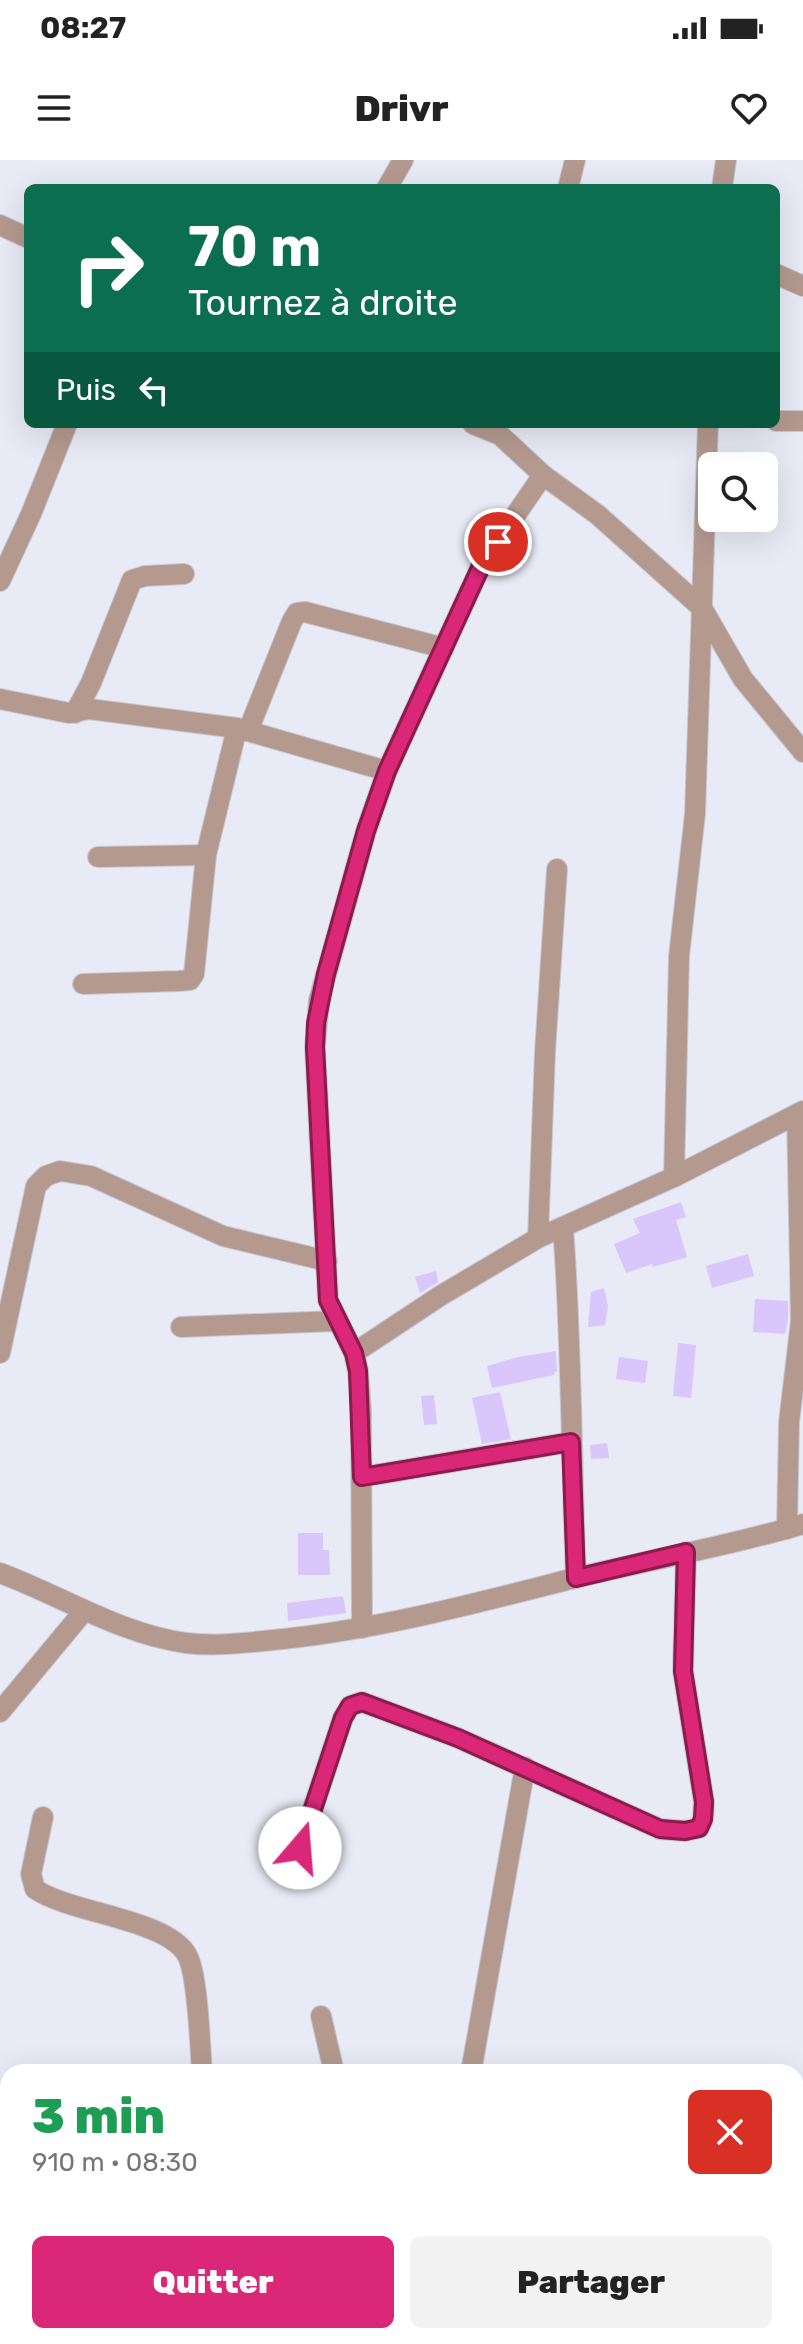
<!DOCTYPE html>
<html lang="fr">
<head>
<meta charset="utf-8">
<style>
	body { margin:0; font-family:Rubik,sans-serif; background:#f2f2f2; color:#222; height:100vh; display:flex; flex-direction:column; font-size:30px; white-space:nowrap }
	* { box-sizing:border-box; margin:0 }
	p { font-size:26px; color:#767676 }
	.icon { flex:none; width:44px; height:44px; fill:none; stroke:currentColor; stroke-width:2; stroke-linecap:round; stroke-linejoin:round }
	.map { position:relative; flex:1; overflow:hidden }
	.side { position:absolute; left:0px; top:1904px; width:804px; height:280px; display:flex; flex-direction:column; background:#fff; border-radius:24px 24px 0 0; box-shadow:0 8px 32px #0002 }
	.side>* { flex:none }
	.top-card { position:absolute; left:24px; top:24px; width:756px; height:244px; border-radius:12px; box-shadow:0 8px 32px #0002; background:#0b6e4f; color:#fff; overflow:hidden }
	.buttons { position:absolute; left:698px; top:292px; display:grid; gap:16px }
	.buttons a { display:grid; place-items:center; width:80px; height:80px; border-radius:12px; background:#fff; box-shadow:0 8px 32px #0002; font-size:40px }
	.pin { position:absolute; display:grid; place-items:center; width:68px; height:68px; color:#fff; margin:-34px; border:4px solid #fff; border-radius:50%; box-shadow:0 2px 8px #0007 }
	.me { position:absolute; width:88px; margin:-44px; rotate:18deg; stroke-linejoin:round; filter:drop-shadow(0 0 6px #0008) }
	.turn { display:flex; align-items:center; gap:28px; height:168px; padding:0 32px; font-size:36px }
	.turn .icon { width:104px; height:104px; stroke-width:2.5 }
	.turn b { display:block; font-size:56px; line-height:68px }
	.then { display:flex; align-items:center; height:76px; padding:0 32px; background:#0003; gap:16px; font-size:30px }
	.round { display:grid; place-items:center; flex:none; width:84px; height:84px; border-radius:12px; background:#f2f2f2 }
	.summary { display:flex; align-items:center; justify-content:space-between; height:136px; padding:0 32px }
	h1 { font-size:48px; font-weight:800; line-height:60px; color:#1e9e55 }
	.button { display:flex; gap:16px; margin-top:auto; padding:16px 32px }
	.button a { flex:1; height:92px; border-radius:12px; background:#db2777; color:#fff; font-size:32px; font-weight:800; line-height:92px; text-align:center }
	.button a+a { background:#f2f2f2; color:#222 }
	.status { display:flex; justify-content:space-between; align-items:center; height:56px; padding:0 40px; background:#fff; direction:ltr }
	.status svg { height:22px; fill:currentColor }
	header { display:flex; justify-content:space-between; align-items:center; height:104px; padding:0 32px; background:#fff; font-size:36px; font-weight:800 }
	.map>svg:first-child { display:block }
	.building { fill:#d9c7fb }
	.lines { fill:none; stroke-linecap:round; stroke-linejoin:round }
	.minor-casing { stroke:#c7c8d5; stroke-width:22 }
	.minor { stroke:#b4998f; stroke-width:20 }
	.route-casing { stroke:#8e194d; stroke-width:20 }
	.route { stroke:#db2777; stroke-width:14 }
</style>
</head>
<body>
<div class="status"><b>08:27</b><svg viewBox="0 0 49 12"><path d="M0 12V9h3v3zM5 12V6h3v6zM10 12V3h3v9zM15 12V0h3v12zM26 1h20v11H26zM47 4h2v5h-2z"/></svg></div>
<header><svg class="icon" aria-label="menu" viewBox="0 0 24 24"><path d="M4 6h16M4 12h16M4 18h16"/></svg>Drivr<svg class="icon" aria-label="heart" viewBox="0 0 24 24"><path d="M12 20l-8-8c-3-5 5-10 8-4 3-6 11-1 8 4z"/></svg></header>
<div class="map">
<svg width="803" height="2184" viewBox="0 0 803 2184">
	<rect width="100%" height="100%" fill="#e8eaf5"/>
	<g class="building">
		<polygon points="681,1042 686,1057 676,1060 687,1097 653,1107 652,1104 626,1113 614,1084 640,1073 633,1059"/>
		<polygon points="748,1094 754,1116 712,1128 706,1106"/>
		<polygon points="436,1111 438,1122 420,1133 415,1117"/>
		<polygon points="604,1128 608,1146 605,1165 588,1167 591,1132"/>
		<polygon points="755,1139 788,1141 788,1160 785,1174 753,1172"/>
		<polygon points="678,1183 696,1185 691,1238 673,1236"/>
		<polygon points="556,1191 557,1212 554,1212 554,1215 492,1228 487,1206 518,1197"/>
		<polygon points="619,1197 648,1201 645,1223 616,1219"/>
		<polygon points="500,1232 511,1279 482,1284 472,1238"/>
		<polygon points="434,1235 437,1264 424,1265 421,1236"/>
		<polygon points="607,1283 609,1298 591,1299 590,1285"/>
		<polygon points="298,1373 323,1373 323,1390 329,1390 330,1415 298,1415"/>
		<polygon points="343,1436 346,1453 288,1461 287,1443"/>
	</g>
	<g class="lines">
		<g class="minor-casing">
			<g id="minor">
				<polyline points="387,28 403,0"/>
				<polyline points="568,28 575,0"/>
				<polyline points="722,28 726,0"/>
				<polyline points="0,65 28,78"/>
				<polyline points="776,114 803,126"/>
				<polyline points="776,261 803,261"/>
				<polyline points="473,264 500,275 543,315 598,355 702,448 743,519 803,592"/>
				<polyline points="0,421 31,354 67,264"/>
				<polyline points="0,539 69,553 89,549 237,568 387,611"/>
				<polyline points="75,553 91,523 132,420 145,416 184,414"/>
				<polyline points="248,571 292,461 297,453 305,452 444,488"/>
				<polyline points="98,697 206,695"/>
				<polyline points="83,824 179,821 190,820 194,814 206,695 237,568"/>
				<polyline points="674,1017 679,796 695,654 708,264"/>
				<path d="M 563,1068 C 572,1184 571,1301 576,1418"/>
				<polyline points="538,1078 545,892 557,709"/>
				<polyline points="181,1167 336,1161"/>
				<polyline points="0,1193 36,1026 46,1016 60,1011 91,1016 223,1076 327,1101"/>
				<polyline points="354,1193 440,1136 538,1078 674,1017 803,951"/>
				<polyline points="362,1317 571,1282"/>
				<polyline points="787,1369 789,1262 801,1161 797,954"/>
				<path d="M 0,1413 C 62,1436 120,1474 186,1483 C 218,1487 251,1482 283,1479 C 385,1468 480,1442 579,1417 C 653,1399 730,1386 803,1364"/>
				<polyline points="362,1468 361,1252 358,1211 354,1193 328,1140 315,887 319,840 366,671 387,611 482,404 543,315"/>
				<polyline points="0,1552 84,1451"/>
				<path d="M 43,1657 L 31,1714 L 35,1729 C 72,1754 167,1759 187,1795 C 198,1814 200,1886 202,1912"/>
				<polyline points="291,1714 343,1558 350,1546 362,1542 458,1578 660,1669 685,1671 699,1668 703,1659 704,1642 683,1511 686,1392"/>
				<polyline points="321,1856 334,1912"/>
				<polyline points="471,1912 525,1607"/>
				<polyline points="796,1986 803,1985"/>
				<polyline points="0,1987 8,2018"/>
				<polyline points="0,2069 8,2068"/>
				<polyline points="223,2176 224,2184"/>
				<polyline points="559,2184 560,2176"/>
				<polyline points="729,2184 731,2176"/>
			</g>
		</g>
		<use href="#minor" class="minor"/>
	</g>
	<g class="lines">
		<g class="route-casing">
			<polyline id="route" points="300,1688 343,1558 350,1546 362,1542 458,1578 660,1669 685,1671 699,1668 703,1659 704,1642 683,1511 686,1392 576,1418 571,1282 362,1317 358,1211 354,1193 328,1140 315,887 316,863 326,814 366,671 387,611 482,404 498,382"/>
		</g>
		<use href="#route" class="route"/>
	</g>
</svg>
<div class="buttons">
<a><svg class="icon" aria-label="search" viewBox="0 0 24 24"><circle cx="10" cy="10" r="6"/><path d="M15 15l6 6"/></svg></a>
</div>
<div class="pin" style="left:498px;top:382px;background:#d93025"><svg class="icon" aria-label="arrive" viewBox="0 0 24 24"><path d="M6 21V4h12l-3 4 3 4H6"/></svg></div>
<svg class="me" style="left:300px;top:1688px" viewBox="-20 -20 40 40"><circle r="19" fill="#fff"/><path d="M0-13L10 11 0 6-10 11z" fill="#db2777"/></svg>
<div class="top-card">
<div class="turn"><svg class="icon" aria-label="right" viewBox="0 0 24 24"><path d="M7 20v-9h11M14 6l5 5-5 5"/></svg><div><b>70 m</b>Tournez à droite</div></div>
<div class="then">Puis<svg class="icon" aria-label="left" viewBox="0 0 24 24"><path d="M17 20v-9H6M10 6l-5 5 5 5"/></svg></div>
</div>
<section class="side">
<div class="summary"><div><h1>3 min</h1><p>910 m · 08:30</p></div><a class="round" style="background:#d93025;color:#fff"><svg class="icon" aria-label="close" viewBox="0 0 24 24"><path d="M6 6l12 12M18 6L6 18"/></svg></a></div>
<div class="button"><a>Quitter</a><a>Partager</a></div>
</section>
</div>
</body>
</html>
